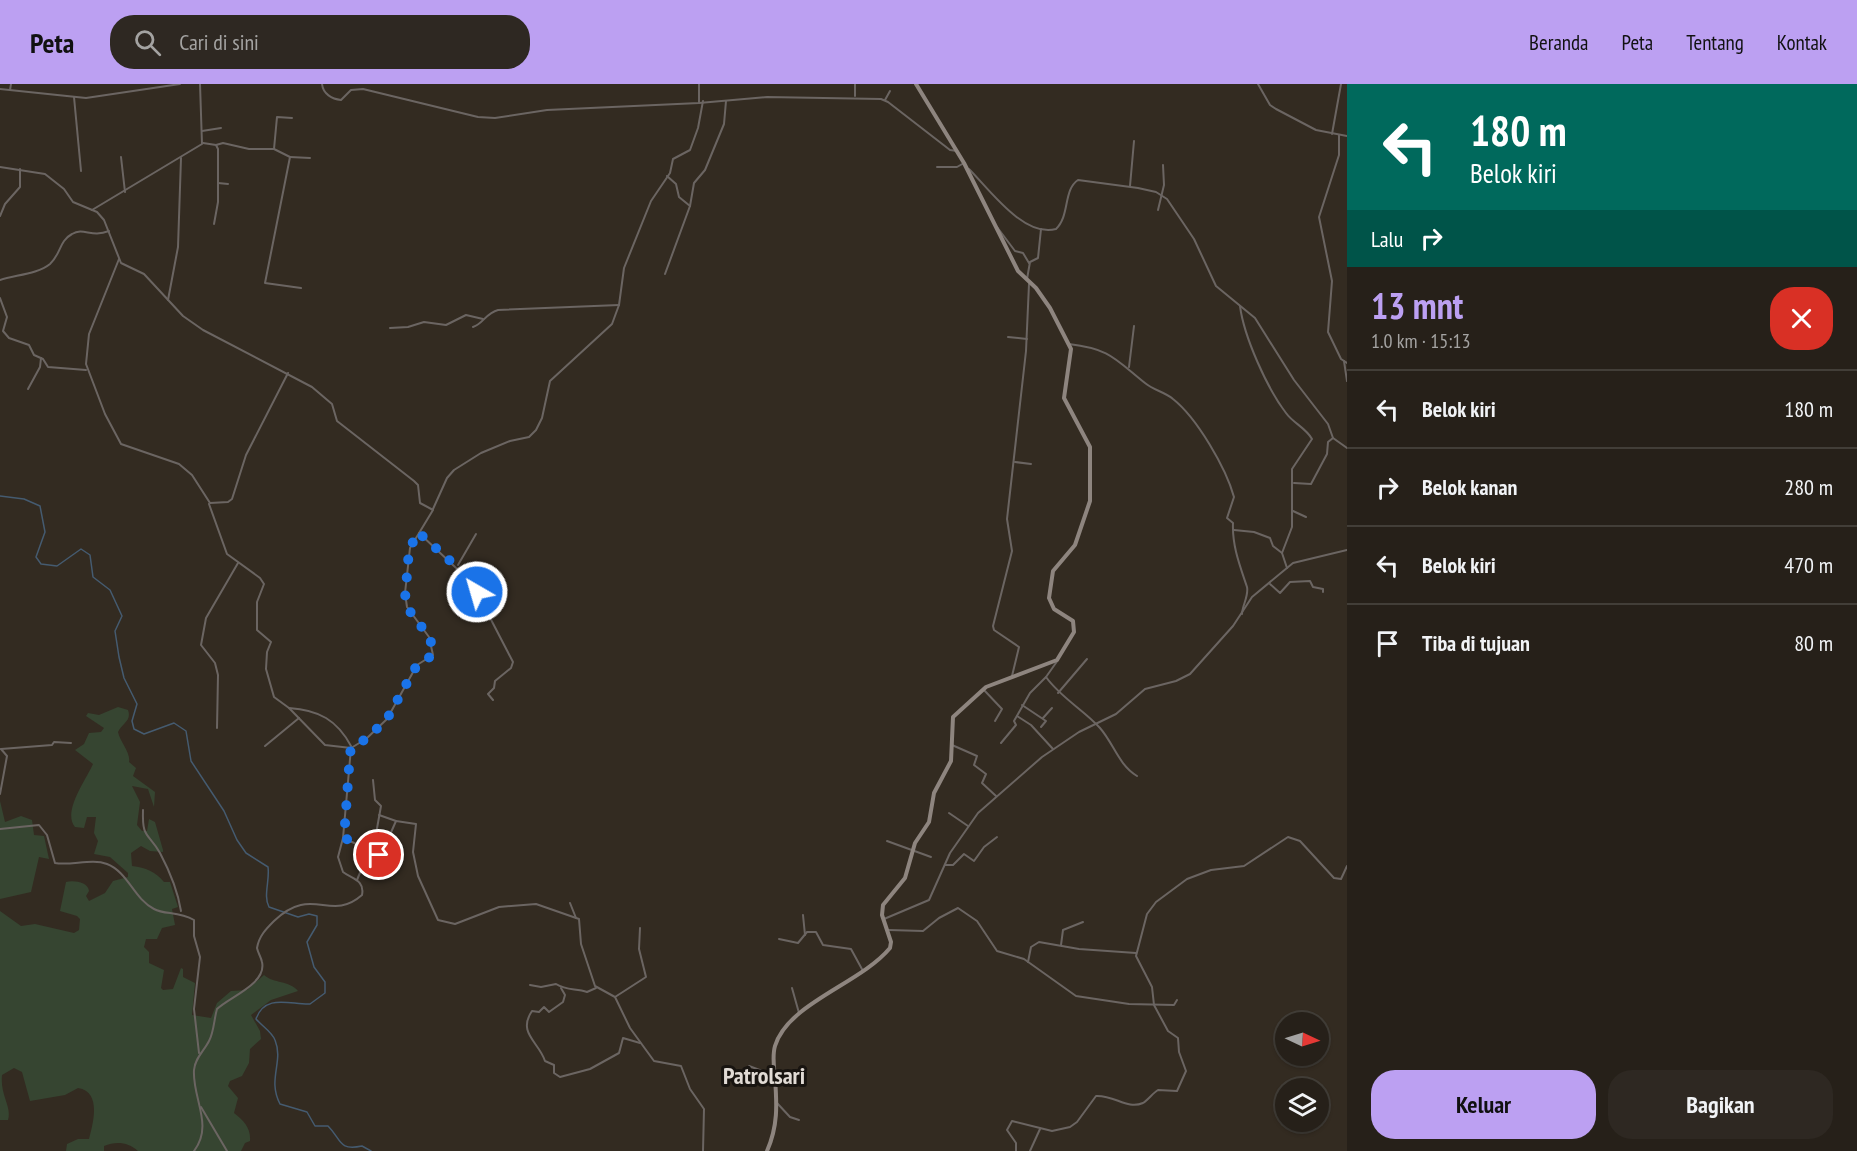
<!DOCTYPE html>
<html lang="id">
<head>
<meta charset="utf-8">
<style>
	body { margin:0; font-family:"PT Sans Narrow",sans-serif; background:#2e2822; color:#f1f3f6; height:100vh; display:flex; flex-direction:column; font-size:22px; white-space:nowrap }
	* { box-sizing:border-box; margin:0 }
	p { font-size:20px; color:#a4a3a2 }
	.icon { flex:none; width:33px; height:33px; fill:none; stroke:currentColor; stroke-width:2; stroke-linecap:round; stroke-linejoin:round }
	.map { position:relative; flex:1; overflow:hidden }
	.drawer { display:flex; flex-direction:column; background:#262019; width:510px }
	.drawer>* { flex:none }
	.guide { background:#00695c; color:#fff; overflow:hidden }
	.needle { width:39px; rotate:94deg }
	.fabs { position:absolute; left:1275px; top:928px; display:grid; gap:12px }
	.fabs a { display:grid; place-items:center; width:54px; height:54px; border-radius:50%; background:#262019; box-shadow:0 2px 4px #0004,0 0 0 2px #423e38; font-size:30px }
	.pin { position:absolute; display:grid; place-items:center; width:51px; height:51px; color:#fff; margin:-26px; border:3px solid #fff; border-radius:50%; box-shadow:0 2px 6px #0007 }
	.me { position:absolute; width:66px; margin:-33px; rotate:322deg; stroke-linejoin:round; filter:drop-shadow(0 0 4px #0008) }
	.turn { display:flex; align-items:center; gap:21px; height:126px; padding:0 24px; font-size:27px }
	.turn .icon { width:78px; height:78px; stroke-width:2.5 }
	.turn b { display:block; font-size:42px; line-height:51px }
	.then { display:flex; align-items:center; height:57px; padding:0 24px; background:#0003; gap:12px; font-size:22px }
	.round { display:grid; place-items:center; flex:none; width:63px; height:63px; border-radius:24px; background:#2e2822 }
	.overview { display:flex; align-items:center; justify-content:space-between; height:102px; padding:0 24px }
	h1 { font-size:36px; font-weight:700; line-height:45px; color:#bca0f2 }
	.button { display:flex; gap:12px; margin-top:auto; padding:12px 24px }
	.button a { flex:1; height:69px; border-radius:24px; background:#bca0f2; color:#111; font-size:24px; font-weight:700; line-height:69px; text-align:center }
	.button a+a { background:#2e2822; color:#f1f3f6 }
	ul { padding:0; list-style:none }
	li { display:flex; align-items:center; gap:18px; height:78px; padding:0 24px; border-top:2px solid #423e38 }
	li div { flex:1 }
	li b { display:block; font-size:22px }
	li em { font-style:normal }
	header { display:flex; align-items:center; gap:36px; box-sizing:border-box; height:84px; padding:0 30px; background:#bca0f2; color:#111 }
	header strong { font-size:28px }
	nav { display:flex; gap:33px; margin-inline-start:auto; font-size:21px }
	.search { width:420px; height:54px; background:#2e2822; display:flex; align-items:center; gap:15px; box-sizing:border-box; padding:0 21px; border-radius:24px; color:#a4a3a2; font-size:22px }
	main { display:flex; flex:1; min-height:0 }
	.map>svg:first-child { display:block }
	.green { fill:#364531 }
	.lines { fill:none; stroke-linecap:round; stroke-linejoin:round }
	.stream { stroke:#455b70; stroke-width:1.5 }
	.street { stroke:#6b6562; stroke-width:2 }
	.secondary { stroke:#8e857f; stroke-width:4 }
	.route { stroke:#1a73e8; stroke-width:10; stroke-dasharray:0 18 }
	.labels { text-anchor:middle; stroke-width:6; stroke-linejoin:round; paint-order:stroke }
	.quarter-label { font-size:24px; font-weight:bold; fill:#e1dbd5; stroke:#181410 }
</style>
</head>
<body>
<header>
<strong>Peta</strong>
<div class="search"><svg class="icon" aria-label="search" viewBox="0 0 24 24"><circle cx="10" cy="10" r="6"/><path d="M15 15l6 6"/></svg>Cari di sini</div>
<nav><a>Beranda</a><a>Peta</a><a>Tentang</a><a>Kontak</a></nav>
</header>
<main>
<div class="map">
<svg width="1347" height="1067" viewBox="0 0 1347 1067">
	<rect width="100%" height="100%" fill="#332b21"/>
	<g class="green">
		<path d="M 118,623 L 128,626 C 132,637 122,639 118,648 C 120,658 131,669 129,678 L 136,684 L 133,692 L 155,708 L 154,723 L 148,705 L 132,702 L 140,718 L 137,741 L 142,747 L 147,747 L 149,735 L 155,738 L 163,766 L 163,768 L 150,767 L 141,762 L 131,769 L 132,782 C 146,784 155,787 164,798 L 170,798 L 178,823 L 172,825 L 175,841 L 162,844 L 157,855 L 146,855 L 144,863 L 149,868 L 149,879 L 164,886 L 161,904 L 163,906 L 173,905 L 181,884 L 183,885 L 183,893 L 195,899 L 192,931 L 211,934 L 217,919 L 231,907 L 247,906 L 264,891 C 274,900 289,896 298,907 L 271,916 L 251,931 L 260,947 L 261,955 L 250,965 L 249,979 L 242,992 L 230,997 L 228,1002 L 238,1014 L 234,1029 C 244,1037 251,1044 250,1057 L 245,1059 L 241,1067 L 138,1067 C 128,1058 116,1057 104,1062 L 104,1067 L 66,1067 L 67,1060 L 78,1055 L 89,1055 C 93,1039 102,1008 78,1004 L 65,1011 L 30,1017 L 22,988 L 14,984 L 2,991 C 0,1012 12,1022 8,1036 L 0,1036 L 0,827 L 21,842 L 35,840 L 74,849 L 79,846 L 80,835 L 77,832 L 60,827 L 66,798 C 74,796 88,798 89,807 L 86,812 L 89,817 L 105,809 L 113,797 L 128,793 L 128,789 L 110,773 L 94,770 L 98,757 L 94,749 L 96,733 L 87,733 L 84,744 L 75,743 C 62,728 86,696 93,680 L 75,666 L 84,660 L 89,649 L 101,648 L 104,644 L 86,632 L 88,629 L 99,631 Z"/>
		<polygon points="0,717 5,738 21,732 32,736 34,751 44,752 49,775 39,773 31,808 0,815"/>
	</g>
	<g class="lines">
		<path class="stream" d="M 0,412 L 24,415 L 40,422 L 45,448 L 36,473 L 41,480 L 57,482 L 81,465 L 90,471 L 93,493 L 110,506 L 122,532 L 115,547 L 119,573 L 124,594 L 137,620 L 132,637 L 134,645 L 144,650 L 174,639 L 186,647 L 191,677 L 224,727 L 237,756 L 246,769 L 268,783 C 270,796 263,812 269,823 L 298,833 L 309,830 L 317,832 L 317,841 L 307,858 L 314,883 L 325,898 L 325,909 L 310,920 C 291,921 265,909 256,935 C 262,942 272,948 275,956 C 284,978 267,995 280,1020 L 307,1028 L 315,1042 L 328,1042 C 342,1056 338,1067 362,1062 L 371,1067"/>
		<g class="street">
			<path d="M 322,0 C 323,10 332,15 341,16 L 351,6 L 363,5 L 478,33 L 495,34 L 547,26 L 699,19 L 767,13 L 881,15 L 888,18 L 950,66 L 957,67"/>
			<polyline points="1258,0 1270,21 1276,25 1316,46 1347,52"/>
			<polyline points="0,5 86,14 180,0"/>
			<polyline points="10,6 11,0"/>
			<polyline points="855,12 855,0"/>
			<polyline points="74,13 81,87"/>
			<polyline points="885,16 890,7"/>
			<polyline points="699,19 699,0"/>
			<polyline points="202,47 221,44"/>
			<polyline points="1332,50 1341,0"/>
			<polyline points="1339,51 1339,71 1319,133 1332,197 1328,248 1341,275 1347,279"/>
			<polyline points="203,59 216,61 218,65 218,118 214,140"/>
			<polyline points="216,61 223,59 249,65 274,65 290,73 265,199 301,204"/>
			<polyline points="274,65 277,33 292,34"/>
			<polyline points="121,73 125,108"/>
			<polyline points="290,73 310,74"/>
			<path d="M 0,83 L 45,90 L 64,105 L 73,118 L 97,128 L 104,136 L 121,179 L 144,190 L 183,232 L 203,246 L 312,303 L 332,320 L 337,337 L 414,397 L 418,401 L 420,419 L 433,426 L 410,464 L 405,509 L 407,523 L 429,553 L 433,571 L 417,581 L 387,635 L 366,655 L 351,664 L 343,754 L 338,773 L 343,788 C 352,795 365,796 362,811 C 330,839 312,800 274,837 C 266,845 259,852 257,864 C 258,869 261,873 262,878 C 267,900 229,913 217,925 C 214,935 214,948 209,957 C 204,967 195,974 194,986 C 192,1014 214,1041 194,1067"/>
			<polyline points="937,83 957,83 964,79"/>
			<path d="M 969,85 C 989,105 1024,154 1056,145 C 1070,132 1063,106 1078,96 L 1138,104 L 1156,108 L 1167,115 L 1194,155 L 1216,202 L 1255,234 L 1294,296 L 1328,340 L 1333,354 L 1347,364"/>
			<polyline points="218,99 228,100"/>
			<polyline points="1130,102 1134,57"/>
			<polyline points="690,122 694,99 705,86 724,40 726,17"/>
			<polyline points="92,126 202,60 200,0"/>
			<polyline points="1158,126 1164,101 1163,81"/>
			<polyline points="0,132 5,120 20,103 20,85"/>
			<polyline points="997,143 1015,167 1023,169 1029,179"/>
			<polyline points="119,175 89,250 86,280 105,330 121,360 179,380 192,391 210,419 228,418 232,415 246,371 288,289"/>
			<polyline points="665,190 690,122 679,113 676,100 667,92"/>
			<polyline points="1027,195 1030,178 1038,174 1041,145"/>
			<path d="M 0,196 C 15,191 38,190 50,180 C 61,170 59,157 72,150 C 84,143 91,154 109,147"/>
			<polyline points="0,214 7,233 3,247 9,254 29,261 34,271 43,275 48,283 86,286"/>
			<polyline points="168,216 178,163 181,74"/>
			<path d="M 1240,222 C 1244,253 1267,304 1286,329 C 1293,339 1306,344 1312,355 L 1292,385 L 1292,443 L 1282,469 L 1287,484"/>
			<path d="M 473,243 C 483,240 486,229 498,226 L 619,221"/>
			<polyline points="390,244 408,243 424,238 446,241 466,231 483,235"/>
			<polyline points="1008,253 1027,255"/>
			<path d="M 1069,260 C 1110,265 1114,274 1145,299 C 1153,306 1165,308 1173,315 C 1197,334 1226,384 1234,413 L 1227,434 L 1233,439 C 1232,462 1240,482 1247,503 C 1249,512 1242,522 1242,530"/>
			<polyline points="1344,277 1347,297"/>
			<polyline points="1129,283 1134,242"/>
			<polyline points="28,305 40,283 41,274"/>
			<polyline points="1015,378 1031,380"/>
			<polyline points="1294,399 1311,400 1327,370 1328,358 1333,354"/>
			<polyline points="209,420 227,470 260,494 264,500 257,518 257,546 271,558 267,568 266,585 274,613 289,624 325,661 351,664"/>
			<polyline points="433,425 447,394 454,386 481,369 510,357 529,353 536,346 542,334 550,297 612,240 619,221 624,184 651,117 670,89 673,75 690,66 698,44 703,17"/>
			<polyline points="1293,427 1306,433"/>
			<polyline points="1234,446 1254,448 1270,454 1273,462 1282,469"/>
			<polyline points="419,449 472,499 513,578 511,584 495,597 494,604 488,610 493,616"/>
			<polyline points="458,481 476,450"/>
			<polyline points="1270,500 1280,509 1290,498 1310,497 1313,503 1323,505 1323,508"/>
			<polyline points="477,508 488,505 495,493"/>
			<polyline points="1012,592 1019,563 994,546 993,542 1012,467 1007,435 1026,267 1029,200"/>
			<polyline points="1046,593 1058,576"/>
			<polyline points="983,605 1002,625 995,637"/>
			<polyline points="1058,609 1087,575"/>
			<polyline points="1022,621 1046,637 1041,643"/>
			<path d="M 289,624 C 319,626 337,636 351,662"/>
			<polyline points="1017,632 1031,641 1053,665"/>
			<polyline points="1043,634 1052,624"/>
			<polyline points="217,644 218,591 215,579 201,561 206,534 238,479"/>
			<path d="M 1001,659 L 1016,641 L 1014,637 L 1030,609 L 1046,593 C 1061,614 1084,626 1100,644 C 1114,660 1118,680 1137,692"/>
			<polyline points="952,661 977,672 974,681 986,690 982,699 996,712"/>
			<polyline points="265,662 299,634"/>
			<polyline points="1,665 52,661 54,658 71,659"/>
			<polyline points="0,710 7,672 1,665"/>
			<path d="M 143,726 C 142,755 148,748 160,769 C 169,786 178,808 181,827"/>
			<polyline points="949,729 968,742"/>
			<polyline points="379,731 396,737"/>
			<path d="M 0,745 L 39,741 L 47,751 L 55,779 C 71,782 92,774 107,780 C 128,788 134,815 154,825 C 165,831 178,827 194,836 L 194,852 L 200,873 L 194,925 L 199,969"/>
			<polyline points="343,754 381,771 396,737 416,740 413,768 418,792 438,836 455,840 499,823 536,820 579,835 581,860 595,902 615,913 630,944 654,977 681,982 690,1005 704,1025 703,1067"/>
			<polyline points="887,757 931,773"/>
			<polyline points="945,781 953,781 964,770 974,777 984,763 997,753"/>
			<polyline points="357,796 376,750 381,722 375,716 373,696"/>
			<polyline points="570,819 576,834"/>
			<polyline points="803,831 805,851"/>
			<polyline points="884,835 929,816 950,769 978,729 1042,673 1079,648 1116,630 1145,605 1176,597 1190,590 1233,542 1252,513 1293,479 1347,466"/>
			<polyline points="889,846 923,847 939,834 958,824 977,837 997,867 1024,875 1076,912 1129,920 1174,921 1177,916"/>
			<polyline points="779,855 798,859 807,848 816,848 823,861 851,865 863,887"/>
			<polyline points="1061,861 1063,846 1083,838"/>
			<polyline points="1028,878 1031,863 1039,858 1079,865 1136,869"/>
			<path d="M 530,901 L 541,903 L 556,900 C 567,907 576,904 587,908 L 596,904"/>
			<path d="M 561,904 L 565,911 L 563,918 L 549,928 L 544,923 L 539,928 L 532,927 C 517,949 539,958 545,977 L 554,981 L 554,989 L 560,993 L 590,985 L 619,969 L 623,954 L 640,959"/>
			<polyline points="792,904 799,929"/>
			<polyline points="615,913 646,893 639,865 640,844"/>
			<polyline points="749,982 765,988 769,1001 775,1002"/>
			<polyline points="777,1019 790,1033 799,1036"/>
			<polyline points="201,1023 227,1067"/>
			<path d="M 1016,1067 L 1016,1059 L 1007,1046 L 1012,1037 L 1052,1047 L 1070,1043 L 1077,1038 L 1096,1012 C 1115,1011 1127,1026 1143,1019 C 1148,1016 1153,1009 1158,1006 L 1177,1007 L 1186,987 L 1179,968 L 1178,954 L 1168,947 L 1154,921 L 1152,903 L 1136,872 L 1147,830 L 1156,818 L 1187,795 L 1211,786 L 1244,782 L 1288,753 L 1300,757 L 1334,794 L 1341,795 L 1347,782"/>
			<polyline points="1030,1067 1040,1045"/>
		</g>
		<path class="secondary" d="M 767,1067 C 778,1042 777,1021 775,994 C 774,984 772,972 775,962 C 788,919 860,900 890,864 L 891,858 L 882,831 L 883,821 L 905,794 L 915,759 L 929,738 L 934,709 L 951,677 L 953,633 L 986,603 L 1057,576 L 1074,548 L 1073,537 L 1054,525 L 1049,514 L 1053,487 L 1075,461 L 1090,417 L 1090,363 L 1064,314 L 1071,265 L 1050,224 L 1036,204 L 1018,187 L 964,79 L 916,0"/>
	</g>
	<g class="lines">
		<path class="route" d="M 379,771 L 370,764 L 344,754 L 350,670 L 351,664 L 366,655 L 387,635 L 417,581 L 433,571 C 434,547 409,536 405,515 L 409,466 L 418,448 L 467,492 L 477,508"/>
	</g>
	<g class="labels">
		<g class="quarter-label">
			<text x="764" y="1000">Patrolsari</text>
		</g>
	</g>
</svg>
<div class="fabs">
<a><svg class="needle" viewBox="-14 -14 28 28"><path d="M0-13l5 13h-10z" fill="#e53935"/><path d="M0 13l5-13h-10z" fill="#a4a3a2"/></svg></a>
<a><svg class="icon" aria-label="layers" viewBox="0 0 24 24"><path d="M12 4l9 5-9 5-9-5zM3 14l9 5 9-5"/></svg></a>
</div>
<div class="pin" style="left:379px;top:771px;background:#d93025"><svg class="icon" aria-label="arrive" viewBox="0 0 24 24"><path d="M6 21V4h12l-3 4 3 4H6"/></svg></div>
<svg class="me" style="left:477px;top:508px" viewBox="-20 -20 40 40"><circle r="17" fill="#1a73e8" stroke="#fff" stroke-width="3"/><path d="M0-11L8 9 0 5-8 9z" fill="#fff"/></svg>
</div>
<section class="drawer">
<div class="guide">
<div class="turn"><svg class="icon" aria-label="left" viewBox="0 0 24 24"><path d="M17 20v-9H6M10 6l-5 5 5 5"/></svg><div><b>180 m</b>Belok kiri</div></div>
<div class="then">Lalu<svg class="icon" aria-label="right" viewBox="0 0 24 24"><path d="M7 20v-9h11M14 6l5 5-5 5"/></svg></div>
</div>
<div class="overview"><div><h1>13 mnt</h1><p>1.0 km · 15:13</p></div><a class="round" style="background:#d93025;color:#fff"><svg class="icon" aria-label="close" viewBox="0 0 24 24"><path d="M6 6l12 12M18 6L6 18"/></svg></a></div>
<ul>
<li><svg class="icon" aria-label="left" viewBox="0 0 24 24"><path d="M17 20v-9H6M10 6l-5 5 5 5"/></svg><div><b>Belok kiri</b></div><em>180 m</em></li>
<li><svg class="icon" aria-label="right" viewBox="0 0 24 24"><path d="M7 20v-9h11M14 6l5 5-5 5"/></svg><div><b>Belok kanan</b></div><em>280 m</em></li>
<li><svg class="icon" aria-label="left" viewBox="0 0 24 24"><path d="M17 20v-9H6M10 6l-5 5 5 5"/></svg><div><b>Belok kiri</b></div><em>470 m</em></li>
<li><svg class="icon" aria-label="arrive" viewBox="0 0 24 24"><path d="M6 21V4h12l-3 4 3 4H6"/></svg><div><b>Tiba di tujuan</b></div><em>80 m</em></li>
</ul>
<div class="button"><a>Keluar</a><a>Bagikan</a></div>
</section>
</main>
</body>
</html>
